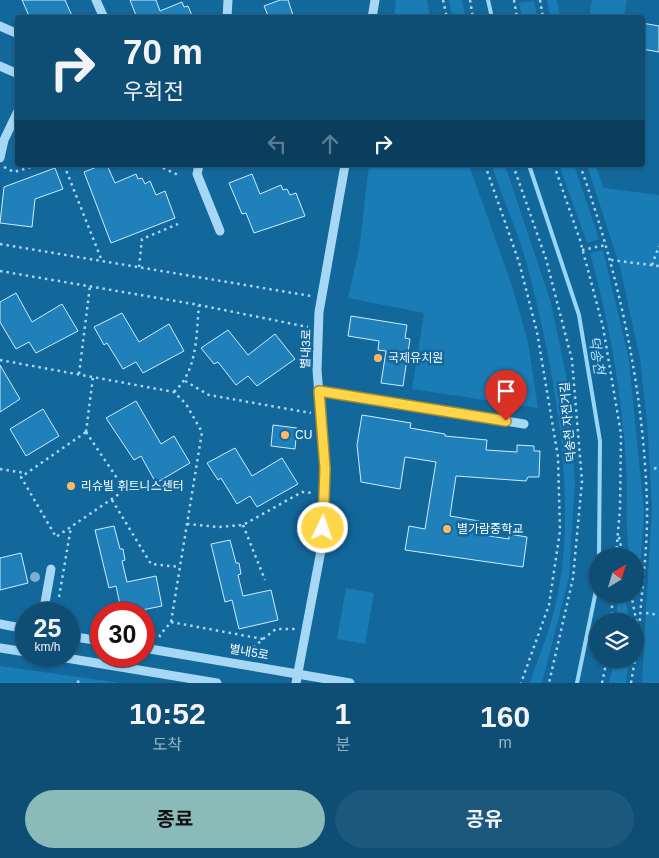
<!DOCTYPE html>
<html lang="ko">
<head>
<meta charset="utf-8">
<style>
	body { margin:0; font-family:Arial,"Noto Sans KR",sans-serif; background:#1c577c; color:#f1f3f6; height:100vh; display:flex; flex-direction:column; font-size:19px; white-space:nowrap }
	* { box-sizing:border-box; margin:0 }
	p { font-size:16px; color:#9bb4c5 }
	.icon { flex:none; width:28px; height:28px; fill:none; stroke:currentColor; stroke-width:2; stroke-linecap:round; stroke-linejoin:round }
	.map { position:relative; height:683px; overflow:hidden }
	.sheet { display:flex; flex-direction:column; background:#0e4d74; flex:1 }
	.sheet>* { flex:none }
	.banner { position:absolute; left:15px; top:15px; width:630px; height:152px; border-radius:5px; box-shadow:0 1px 4px #0004,0 0 0 1px #2e6486; background:#0e4d74; color:#f1f3f6; overflow:hidden }
	.needle { width:32px; rotate:38deg }
	.controls { position:absolute; left:589px; top:548px; display:grid; gap:10px }
	.controls a { display:grid; place-items:center; width:55px; height:55px; border-radius:50%; background:#0e4d74; box-shadow:0 1px 4px #0004,0 0 0 1px #2e6486; font-size:25px }
	.speed { position:absolute; left:15px; top:602px; display:flex; gap:10px; font-size:25px; font-weight:700; text-align:center }
	.speed>* { display:grid; place-content:center; width:65px; height:65px; border-radius:50%; background:#0e4d74; box-shadow:0 1px 4px #0004,0 0 0 1px #2e6486; line-height:1 }
	.speed small { font-size:12px; font-weight:400 }
	.speed .limit { border:8px solid #d22; background:#fff; color:#111 }
	.pin { position:absolute; display:grid; place-items:center; width:42px; height:42px; color:#fff; margin:-51px -21px; border-radius:50% 50% 50% 0; rotate:-45deg; box-shadow:0 0 5px #0007 }
	.pin .icon { rotate:45deg }
	.me { position:absolute; width:55px; margin:-28px; rotate:3deg; stroke-linejoin:round; filter:drop-shadow(0 0 4px #0008) }
	.turn { display:flex; align-items:center; gap:18px; height:105px; padding:0 25px; font-size:22px }
	.turn .icon { width:65px; height:65px; stroke-width:2.5 }
	.turn b { display:block; font-size:35px; line-height:42px }
	.lanes { display:flex; align-items:center; height:48px; padding:0 25px; background:#0003; justify-content:center; gap:25px; direction:ltr }
	.lanes .off { opacity:.35 }
	.eta { display:flex; justify-content:space-evenly; align-items:center; height:85px; text-align:center }
	.eta b { font-size:30px; font-weight:700; line-height:35px }
	.action { display:flex; gap:10px; margin-top:auto; padding:10px 25px }
	.action a { flex:1; height:58px; border-radius:30px; background:#8bbbb9; color:#111; font-size:20px; font-weight:700; line-height:58px; text-align:center }
	.action a+a { background:#1c577c; color:#f1f3f6 }
	.map>svg:first-child { display:block }
	.green { fill:#1a7cb5 }
	.lines { fill:none; stroke-linecap:round; stroke-linejoin:round }
	.stream { stroke:#97d6f7; stroke-width:4 }
	.building { fill:#2081ba; stroke:#ceecfe }
	.path { stroke:#a6d7f4; stroke-width:2.5; stroke-dasharray:2.5 4; stroke-linecap:butt }
	.minor { stroke:#a6d7f4; stroke-width:9 }
	.tree { fill:#79b0d1 }
	.route-casing { stroke:#a68a30; stroke-width:12 }
	.route { stroke:#ffd54a; stroke-width:9 }
	.poi-dot { fill:#ffb868; stroke:#12679b; stroke-width:2 }
	.labels { text-anchor:middle; stroke-width:5; stroke-linejoin:round; paint-order:stroke }
	.street-label { font-size:12px; fill:#fff; stroke:#12679b }
	.poi-label { font-size:12px; fill:#fff; stroke:#12679b; text-anchor:start }
	.water-label { font-size:14px; font-style:italic; fill:#b2e0fa; stroke:#12679b }
</style>
</head>
<body>
<div class="map">
<svg width="659" height="683" viewBox="0 0 659 683">
	<rect width="100%" height="100%" fill="#12679b"/>
	<g class="green">
		<polygon points="396,0 427,0 430,17 394,17"/>
		<polygon points="449,0 462,0 465,17 452,17"/>
		<polygon points="547,0 557,0 560,17 550,17"/>
		<polygon points="592,0 627,0 624,17 589,17"/>
		<polygon points="534,1 537,17 522,17 519,3"/>
		<polygon points="369,165 469,165 512,286 528,342 538,408 412,389 424,313 348,298 359,250"/>
		<path d="M 492,165 L 505,165 L 551,303 L 566,375 L 575,481 L 569,577 L 542,683 L 530,683 C 538,658 549,633 555,607 C 580,505 554,366 527,265 C 518,231 502,199 492,165 Z"/>
		<polygon points="559,165 574,165 599,239 587,243"/>
		<polygon points="587,165 595,165 604,188 659,195 659,683 642,683 652,506 647,422 640,359 620,267"/>
		<path d="M 603,250 L 629,360 L 644,512 L 638,600 L 635,584 L 635,556 L 630,556 C 624,523 628,497 626,464 C 622,393 609,322 590,253 Z"/>
		<polygon points="346,588 374,593 365,644 337,639"/>
		<polygon points="617,594 625,594 629,621 617,621"/>
		<polygon points="615,659 629,659 626,683 609,683"/>
		<polygon points="0,666 121,683 0,683"/>
	</g>
	<g class="lines">
		<g class="stream">
			<polyline points="488,0 492,18"/>
			<polyline points="529,165 579,315 600,441 599,556"/>
			<polyline points="577,683 598,581"/>
		</g>
	</g>
	<g class="building">
		<polygon points="22,0 65,0 73,18 30,18"/>
		<polygon points="130,0 156,0 160,11 182,2 184,7 188,6 193,18 137,18"/>
		<polygon points="280,0 288,0 294,18 269,18 264,6"/>
		<polygon points="642,23 659,26 659,52 642,49"/>
		<polygon points="102,165 107,165 115,183 136,174 138,179 142,178 145,184 150,181 156,195 165,191 175,218 111,243 84,172"/>
		<polygon points="55,168 63,189 35,199 32,227 0,223 4,187"/>
		<polygon points="252,174 260,194 281,185 283,190 287,189 290,195 296,193 305,216 254,233 246,213 242,214 229,183"/>
		<polygon points="16,293 32,322 62,304 78,331 36,353 29,342 16,349 0,322 0,302"/>
		<polygon points="122,313 139,342 169,324 184,351 143,373 136,362 123,369 107,343 104,345 94,327"/>
		<polygon points="351,316 407,325 405,338 410,339 403,386 381,383 386,351 378,350 379,341 348,336"/>
		<polygon points="228,330 248,355 275,334 295,359 257,386 248,376 236,385 218,362 214,364 201,348"/>
		<polygon points="0,365 20,399 0,412"/>
		<polygon points="136,401 161,444 174,436 190,463 156,483 141,456 134,460 106,418"/>
		<polygon points="43,409 59,436 26,456 10,429"/>
		<polygon points="362,415 411,423 410,428 445,434 445,436 487,440 486,450 517,452 517,445 534,446 534,451 540,451 539,477 528,477 526,481 456,476 450,516 479,521 477,534 509,539 509,534 527,537 523,567 405,550 409,526 425,529 436,462 405,457 400,489 361,482 357,445"/>
		<polygon points="273,425 297,428 295,449 271,446"/>
		<polygon points="235,448 252,476 282,458 298,484 257,507 250,496 237,504 221,478 218,480 207,463"/>
		<polygon points="114,526 120,549 123,549 125,560 122,561 127,582 156,576 162,606 122,614 116,586 109,588 95,530"/>
		<polygon points="230,540 236,563 239,563 241,574 238,575 243,596 271,590 278,620 239,629 232,600 225,602 211,544"/>
		<polygon points="21,553 28,583 0,590 0,558"/>
	</g>
	<g class="lines">
		<g class="path">
			<polyline points="443,0 447,18"/>
			<polyline points="470,0 473,18"/>
			<polyline points="514,0 517,18"/>
			<polyline points="540,0 543,18"/>
			<polyline points="64,165 102,261"/>
			<polyline points="157,165 180,176"/>
			<polyline points="485,165 519,262 537,332 558,457 560,531 549,605 521,683"/>
			<polyline points="513,165 546,259 572,360 582,481 573,578 549,683"/>
			<polyline points="554,165 580,240 603,327 621,434 620,508 616,556"/>
			<path d="M 580,165 C 619,275 644,389 647,506 C 648,548 641,592 639,634"/>
			<polyline points="4,167 14,172 38,165"/>
			<polyline points="0,244 311,296"/>
			<polyline points="582,250 606,245"/>
			<polyline points="611,260 659,266"/>
			<polyline points="652,265 659,246"/>
			<polyline points="139,267 142,239 178,224"/>
			<polyline points="0,271 199,305 308,327"/>
			<polyline points="0,360 174,392 186,404 202,432 171,622 160,635 159,640"/>
			<polyline points="79,374 90,286"/>
			<polyline points="185,381 209,395 311,413"/>
			<path d="M 174,392 C 198,370 196,335 199,305"/>
			<polygon points="86,432 125,490 56,537 21,477"/>
			<polyline points="86,432 93,377"/>
			<polyline points="654,468 659,469"/>
			<polyline points="0,469 25,473"/>
			<polyline points="112,500 151,564 180,567"/>
			<polyline points="187,524 218,527 243,525 302,492 314,493"/>
			<polyline points="243,525 265,580"/>
			<polyline points="619,537 623,556"/>
			<polyline points="631,594 638,629"/>
			<polyline points="59,597 71,527"/>
			<polyline points="646,613 659,615"/>
			<polyline points="612,621 612,594"/>
			<polyline points="171,622 263,639 252,649 250,656"/>
			<polyline points="263,639 276,629 295,629"/>
			<polyline points="635,657 639,634"/>
			<polyline points="78,683 79,677"/>
			<polyline points="602,683 607,659"/>
			<polyline points="631,683 635,659"/>
		</g>
		<g class="minor">
			<polyline points="96,0 104,18"/>
			<polyline points="227,18 228,0"/>
			<polyline points="372,18 375,0"/>
			<polyline points="0,26 18,34"/>
			<polyline points="0,66 18,74"/>
			<polyline points="0,158 4,140 18,111"/>
			<polyline points="199,165 197,174 220,231"/>
			<polyline points="319,391 524,424"/>
			<polyline points="43,614 51,569"/>
			<polyline points="0,624 26,629"/>
			<polyline points="69,636 101,641"/>
			<polyline points="0,648 26,652"/>
			<polyline points="144,648 350,683"/>
			<polyline points="54,656 217,683"/>
			<polyline points="296,683 322,545 325,468 317,370 319,312 345,165"/>
		</g>
	</g>
	<circle class="tree" cx="35" cy="577" r="5"/>
	<g class="lines">
		<g class="route-casing">
			<polyline id="route" points="323,528 325,468 319,391 506,421"/>
		</g>
		<use href="#route" class="route"/>
	</g>
	<g class="poi-dot">
		<circle cx="378" cy="358" r="5"/>
		<circle cx="285" cy="435" r="5"/>
		<circle cx="71" cy="486" r="5"/>
		<circle cx="447" cy="529" r="5"/>
	</g>
	<g class="labels">
		<g class="street-label">
			<text transform="translate(306 349) rotate(-88)" y="4">별내3로</text>
			<text transform="translate(568 422) rotate(-95)" y="4">덕송천 자전거길</text>
			<text transform="translate(249 652) rotate(10)" y="4">별내5로</text>
		</g>
		<g class="poi-label">
			<text x="388" y="362">국제유치원</text>
			<text x="295" y="439">CU</text>
			<text x="81" y="490">리슈빌 휘트니스센터</text>
			<text x="457" y="533">별가람중학교</text>
		</g>
		<g class="water-label">
			<text transform="translate(597 355) rotate(81)" y="5">덕송천</text>
		</g>
	</g>
</svg>
<div class="controls">
<a><svg class="needle" viewBox="-14 -14 28 28"><path d="M0-13l5 13h-10z" fill="#e53935"/><path d="M0 13l5-13h-10z" fill="#9bb4c5"/></svg></a>
<a><svg class="icon" aria-label="layers" viewBox="0 0 24 24"><path d="M12 4l9 5-9 5-9-5zM3 14l9 5 9-5"/></svg></a>
</div>
<div class="speed"><div>25<small>km/h</small></div><div class="limit">30</div></div>
<div class="pin" style="left:506px;top:421px;background:#d93025"><svg class="icon" aria-label="arrive" viewBox="0 0 24 24"><path d="M6 21V4h12l-3 4 3 4H6"/></svg></div>
<svg class="me" style="left:323px;top:528px" viewBox="-20 -20 40 40"><circle r="17" fill="#ffd54a" stroke="#fff" stroke-width="3"/><path d="M0-11L8 9 0 5-8 9z" fill="#fff"/></svg>
<div class="banner">
<div class="turn"><svg class="icon" aria-label="right" viewBox="0 0 24 24"><path d="M7 20v-9h11M14 6l5 5-5 5"/></svg><div><b>70 m</b>우회전</div></div>
<div class="lanes"><svg class="icon off" aria-label="left" viewBox="0 0 24 24"><path d="M17 20v-9H6M10 6l-5 5 5 5"/></svg><svg class="icon off" aria-label="ahead" viewBox="0 0 24 24"><path d="M12 20V5M6 11l6-6 6 6"/></svg><svg class="icon" aria-label="right" viewBox="0 0 24 24"><path d="M7 20v-9h11M14 6l5 5-5 5"/></svg></div>
</div>
</div>
<section class="sheet">
<div class="eta">
<div><b>10:52</b><p>도착</p></div>
<div><b>1</b><p>분</p></div>
<div><b>160</b><p>m</p></div>
</div>
<div class="action"><a>종료</a><a>공유</a></div>
</section>
</body>
</html>
